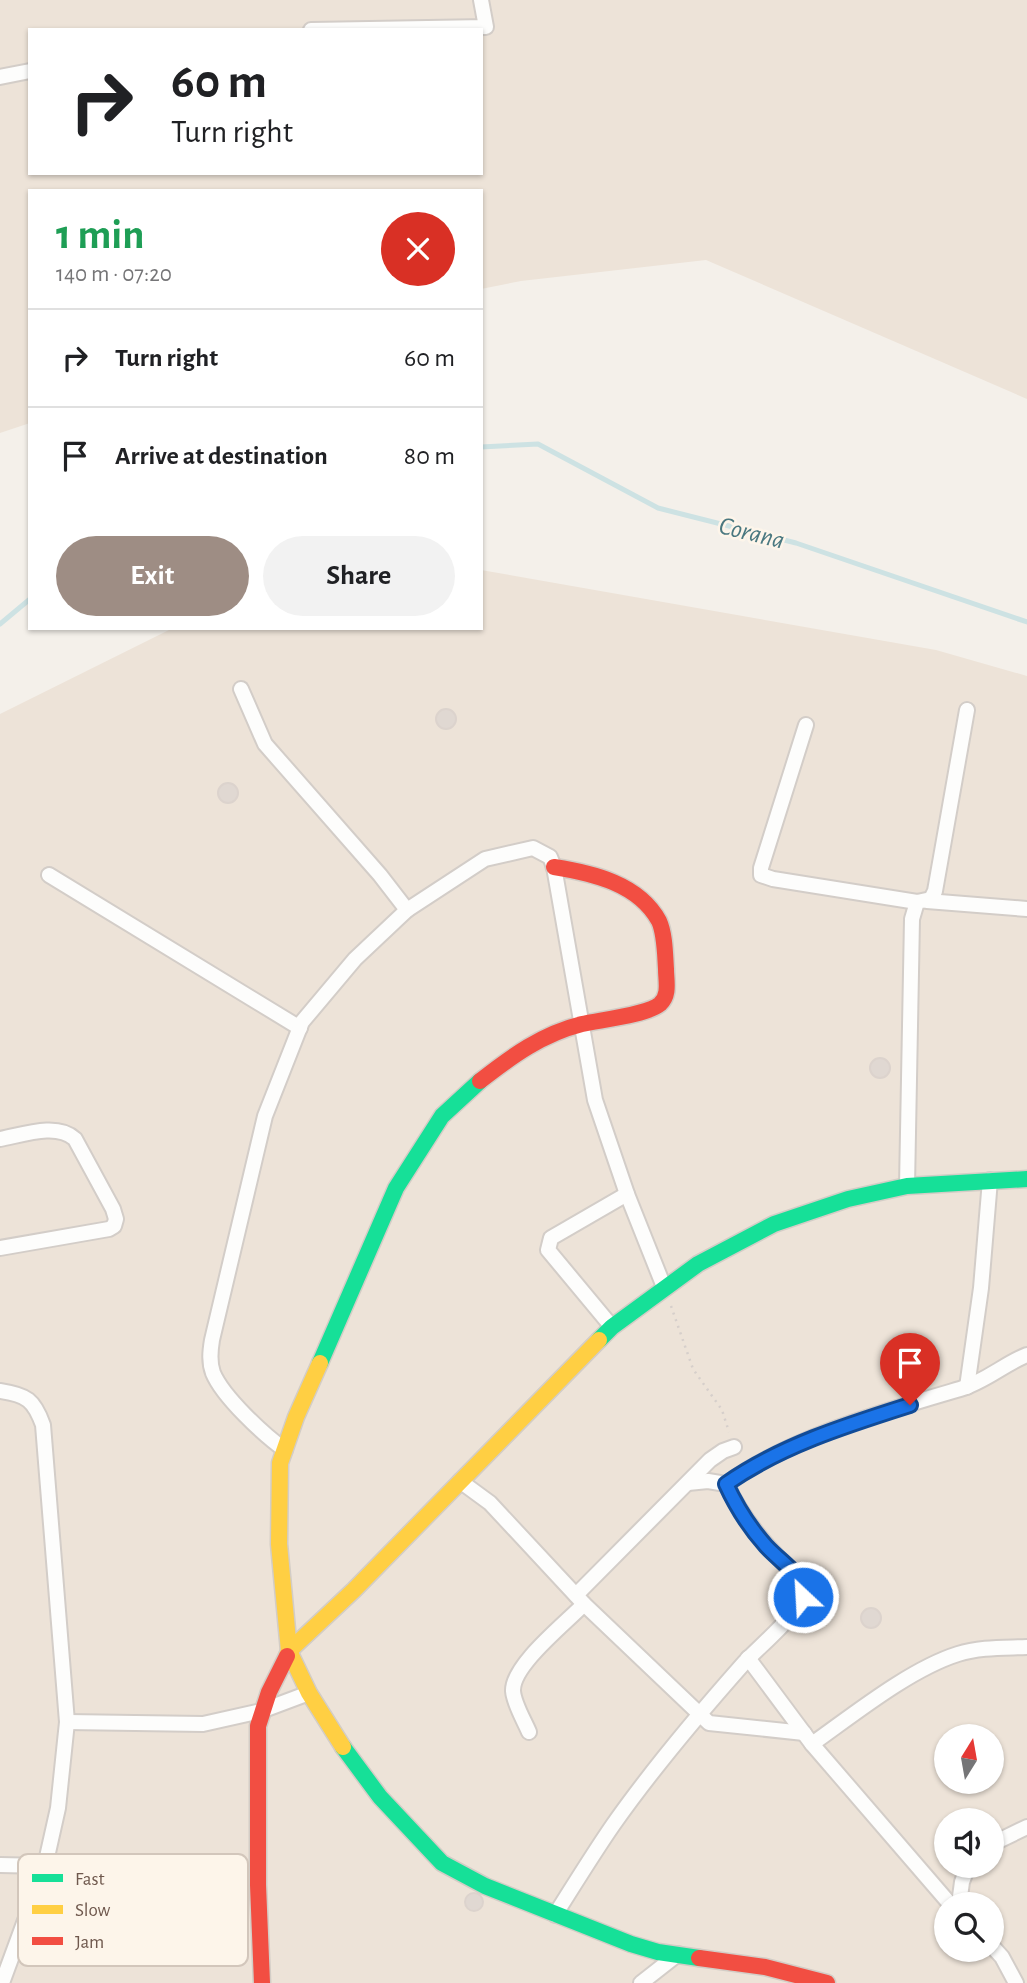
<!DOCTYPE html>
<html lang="en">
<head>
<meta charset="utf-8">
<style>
	body { margin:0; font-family:"Alegreya Sans",sans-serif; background:#f2f2f2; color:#202124; height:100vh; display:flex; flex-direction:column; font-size:26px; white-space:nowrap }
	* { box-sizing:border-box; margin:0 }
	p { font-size:23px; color:#757577 }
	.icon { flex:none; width:38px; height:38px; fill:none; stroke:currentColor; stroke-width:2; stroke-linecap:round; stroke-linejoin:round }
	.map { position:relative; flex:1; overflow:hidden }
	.drawer { position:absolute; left:28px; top:189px; width:455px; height:441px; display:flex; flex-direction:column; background:#fff; border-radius:0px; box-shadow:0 2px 5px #0004 }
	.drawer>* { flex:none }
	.guide { position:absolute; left:28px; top:28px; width:455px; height:147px; border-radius:0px; box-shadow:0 2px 5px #0004; background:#fff; color:#202124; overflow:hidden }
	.needle { width:46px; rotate:11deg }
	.fabs { position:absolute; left:934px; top:1724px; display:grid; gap:14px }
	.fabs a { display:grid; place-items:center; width:70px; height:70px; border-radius:50%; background:#fff; box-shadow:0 2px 5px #0004; font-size:35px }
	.pin { position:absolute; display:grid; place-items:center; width:60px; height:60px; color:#fff; margin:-72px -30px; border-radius:50% 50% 50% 0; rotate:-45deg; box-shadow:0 0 7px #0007 }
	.pin .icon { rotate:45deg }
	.me { position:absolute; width:77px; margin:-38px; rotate:335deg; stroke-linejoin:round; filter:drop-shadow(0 0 5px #0008) }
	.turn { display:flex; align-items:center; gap:24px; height:147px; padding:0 28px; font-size:32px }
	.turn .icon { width:91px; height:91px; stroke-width:2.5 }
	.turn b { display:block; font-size:49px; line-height:60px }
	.round { display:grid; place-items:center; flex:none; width:74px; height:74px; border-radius:37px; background:#f2f2f2 }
	.summary { display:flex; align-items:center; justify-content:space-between; height:119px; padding:0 28px }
	h1 { font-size:42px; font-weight:600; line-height:52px; color:#1e9e55 }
	.cta { display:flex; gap:14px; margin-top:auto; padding:14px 28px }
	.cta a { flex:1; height:80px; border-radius:42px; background:#9e8d84; color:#fff; font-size:28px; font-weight:600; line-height:80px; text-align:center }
	.cta a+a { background:#f2f2f2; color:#202124 }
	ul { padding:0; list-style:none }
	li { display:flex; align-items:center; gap:21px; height:98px; padding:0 28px; border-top:2px solid #e0e0e0 }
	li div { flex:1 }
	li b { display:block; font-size:26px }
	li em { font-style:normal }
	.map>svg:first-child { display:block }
	.residential { fill:#ede3d8; fill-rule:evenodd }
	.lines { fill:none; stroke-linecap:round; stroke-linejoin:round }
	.stream { stroke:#cde2e3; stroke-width:5 }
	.building { fill:#e0d8d2; stroke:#dcd3cd; stroke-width:2 }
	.street-casing { stroke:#d3cdc8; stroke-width:18 }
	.fast-casing { stroke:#d3cdc6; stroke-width:19 }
	.slow-casing { stroke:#d3cdc6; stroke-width:19 }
	.jam-casing { stroke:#d3cdc6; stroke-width:19 }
	.path { stroke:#d6cfcb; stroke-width:2.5; stroke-dasharray:2 5; stroke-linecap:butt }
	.street { stroke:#fdfdfc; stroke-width:14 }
	.fast { stroke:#16e098; stroke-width:16 }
	.slow { stroke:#ffcf43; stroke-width:16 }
	.jam { stroke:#f24e42; stroke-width:16 }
	.route-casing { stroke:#114b97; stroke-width:18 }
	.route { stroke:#1a73e8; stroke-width:12 }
	.labels { text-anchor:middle; stroke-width:5; stroke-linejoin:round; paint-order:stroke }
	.water-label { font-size:26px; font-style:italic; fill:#4a7880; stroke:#fdf5ea }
	.key { fill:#fdf5ea; stroke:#d2c6bb; stroke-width:2 }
	.key-label { font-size:19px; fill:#6f584d }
</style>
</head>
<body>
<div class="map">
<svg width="1027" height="1983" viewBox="0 0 1027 1983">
	<rect width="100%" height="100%" fill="#f4f0ea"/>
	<g class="residential">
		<path d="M 0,0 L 1027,0 L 1027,399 L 706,260 L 521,281 L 481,289 L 481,191 L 30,191 L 30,423 L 0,433 ZM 30,30 L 481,30 L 481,173 L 30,173 Z"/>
		<path d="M 481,570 L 936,650 L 1027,676 L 1027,1983 L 0,1983 L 0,714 L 173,628 L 481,628 ZM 947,1736 L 992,1736 L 992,1782 L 947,1782 ZM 947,1820 L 992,1820 L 992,1866 L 947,1866 ZM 947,1904 L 992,1904 L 992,1950 L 947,1950 Z"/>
	</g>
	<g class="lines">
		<g class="stream">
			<polyline points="481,447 538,444 658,508 796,543 1027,622"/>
			<polyline points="0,624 30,599"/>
		</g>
	</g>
	<g class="building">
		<circle cx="446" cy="719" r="10"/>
		<circle cx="228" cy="793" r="10"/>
		<circle cx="880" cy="1068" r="10"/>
		<circle cx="871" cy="1618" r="10"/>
		<circle cx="474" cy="1902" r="9"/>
	</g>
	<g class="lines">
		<g class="street-casing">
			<g id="street">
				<polyline points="311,30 486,27 481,0"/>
				<polyline points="0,77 30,71"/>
				<polyline points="241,689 265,744 380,875 407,910"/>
				<polyline points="806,725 761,868 761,875 773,879 917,902"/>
				<polyline points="49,875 300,1028"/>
				<polyline points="927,901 1027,909"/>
				<path d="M 0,1139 C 22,1135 57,1122 75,1139 L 113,1209 L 116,1219 L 114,1226 L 109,1229 L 0,1248"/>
				<polyline points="907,1186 912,919 917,902 931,899 935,891 967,710"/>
				<polyline points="612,1327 548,1250 551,1238 627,1194"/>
				<polyline points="967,1387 981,1288 990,1180"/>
				<path d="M 0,1391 C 27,1395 34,1400 43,1425 L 67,1722 L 58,1808 L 45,1866 L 0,1865"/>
				<path d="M 285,1450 C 264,1435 223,1397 213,1373 C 209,1362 210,1352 212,1340 L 265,1116 L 302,1022 L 355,959 L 407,910 L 485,859 L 533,848 L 550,857 L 554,867 L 595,1100 L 627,1194 L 664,1287"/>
				<polyline points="460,1481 490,1503 584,1604 709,1723 804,1733"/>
				<path d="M 688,1483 L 708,1481 L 726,1484 C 789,1438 885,1411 960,1389 C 985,1382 1004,1364 1027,1355"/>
				<polyline points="576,1595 710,1460 723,1451 734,1447"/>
				<polyline points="748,1658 812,1744 950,1904"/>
				<polyline points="67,1722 203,1724 261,1711 309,1693"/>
				<path d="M 529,1732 C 524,1720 514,1704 513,1691 C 512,1665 566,1623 584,1604"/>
				<path d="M 812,1744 C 853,1715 910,1669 958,1654 C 980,1647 1004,1648 1027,1647"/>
				<polyline points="992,1844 1027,1827"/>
				<polyline points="959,1904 962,1882 968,1866"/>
				<path d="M 555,1915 C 574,1885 593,1854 613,1825 C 653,1768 698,1715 744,1663 C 759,1646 803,1612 804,1590 C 805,1580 793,1572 786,1565 C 761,1541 741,1515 726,1484"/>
				<polyline points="992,1946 1002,1957 1016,1983"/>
				<polyline points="2,1983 45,1866"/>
				<polyline points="641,1983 678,1954"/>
			</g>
		</g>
		<g class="fast-casing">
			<g id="fast">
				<polyline points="599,1340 612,1327 698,1264 774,1224 848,1199 907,1186 1027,1179"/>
				<polyline points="320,1363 396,1188 442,1116 480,1081"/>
				<polyline points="343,1747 380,1797 442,1863 485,1886 631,1944 658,1952 699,1958"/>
			</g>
		</g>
		<g class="slow-casing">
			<g id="slow">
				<polyline points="320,1363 296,1417 280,1463 279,1544 289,1651 309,1693 343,1747"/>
				<polyline points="287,1656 289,1651 354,1590 599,1340"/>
			</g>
		</g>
		<g class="jam-casing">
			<g id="jam">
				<path d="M 480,1081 C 512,1056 542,1034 582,1024 C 599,1020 647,1015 660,1004 C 670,995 666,981 666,969 C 665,955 665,934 659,921 C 639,884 593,873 554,867"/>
				<polyline points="699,1958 765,1967 827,1983"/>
				<polyline points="262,1983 258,1885 258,1726 269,1692 287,1656"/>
			</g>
		</g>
		<polyline class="path" points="671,1306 693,1369 722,1410 729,1432"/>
		<use href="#street" class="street"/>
		<use href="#fast" class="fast"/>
		<use href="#slow" class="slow"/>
		<use href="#jam" class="jam"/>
	</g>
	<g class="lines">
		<g class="route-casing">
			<path id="route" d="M 803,1597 L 805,1587 C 796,1571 779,1560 766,1546 C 750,1528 736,1506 726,1484 C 780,1446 847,1425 910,1405"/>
		</g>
		<use href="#route" class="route"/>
	</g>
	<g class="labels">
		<g class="water-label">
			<text transform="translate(752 532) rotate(14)" y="9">Corana</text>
		</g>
	</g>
	<rect x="18" y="1854" width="230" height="112" rx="10" class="key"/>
	<rect x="32" y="1874" width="31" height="8" fill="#16e098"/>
	<rect x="32" y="1905" width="31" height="9" fill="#ffcf43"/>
	<rect x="32" y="1937" width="31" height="8" fill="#f24e42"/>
	<g class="key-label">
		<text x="75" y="1885">Fast</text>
		<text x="75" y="1916">Slow</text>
		<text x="75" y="1948">Jam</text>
	</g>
</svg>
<div class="fabs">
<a><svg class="needle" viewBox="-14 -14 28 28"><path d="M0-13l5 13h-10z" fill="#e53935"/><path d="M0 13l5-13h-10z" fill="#757577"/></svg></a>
<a><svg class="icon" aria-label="sound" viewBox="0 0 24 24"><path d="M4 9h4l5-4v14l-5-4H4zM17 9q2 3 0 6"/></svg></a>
<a><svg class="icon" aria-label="search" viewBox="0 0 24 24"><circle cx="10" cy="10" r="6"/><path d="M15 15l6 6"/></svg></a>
</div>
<div class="pin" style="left:910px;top:1405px;background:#d93025"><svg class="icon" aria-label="arrive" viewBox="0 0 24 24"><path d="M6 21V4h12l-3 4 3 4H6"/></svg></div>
<svg class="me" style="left:803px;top:1597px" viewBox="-20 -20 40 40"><circle r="17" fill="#1a73e8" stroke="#fff" stroke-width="3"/><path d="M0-11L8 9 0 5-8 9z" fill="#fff"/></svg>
<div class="guide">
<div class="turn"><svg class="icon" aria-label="right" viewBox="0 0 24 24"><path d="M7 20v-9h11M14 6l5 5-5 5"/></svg><div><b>60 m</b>Turn right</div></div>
</div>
<section class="drawer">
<div class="summary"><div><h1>1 min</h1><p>140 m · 07:20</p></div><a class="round" style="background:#d93025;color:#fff"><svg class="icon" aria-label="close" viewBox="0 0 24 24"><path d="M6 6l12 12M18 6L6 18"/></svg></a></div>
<ul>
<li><svg class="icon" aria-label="right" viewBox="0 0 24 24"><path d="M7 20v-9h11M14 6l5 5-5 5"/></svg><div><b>Turn right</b></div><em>60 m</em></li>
<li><svg class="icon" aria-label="arrive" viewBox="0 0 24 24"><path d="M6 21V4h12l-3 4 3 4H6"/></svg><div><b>Arrive at destination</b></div><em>80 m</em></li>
</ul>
<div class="cta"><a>Exit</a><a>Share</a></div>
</section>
</div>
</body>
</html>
